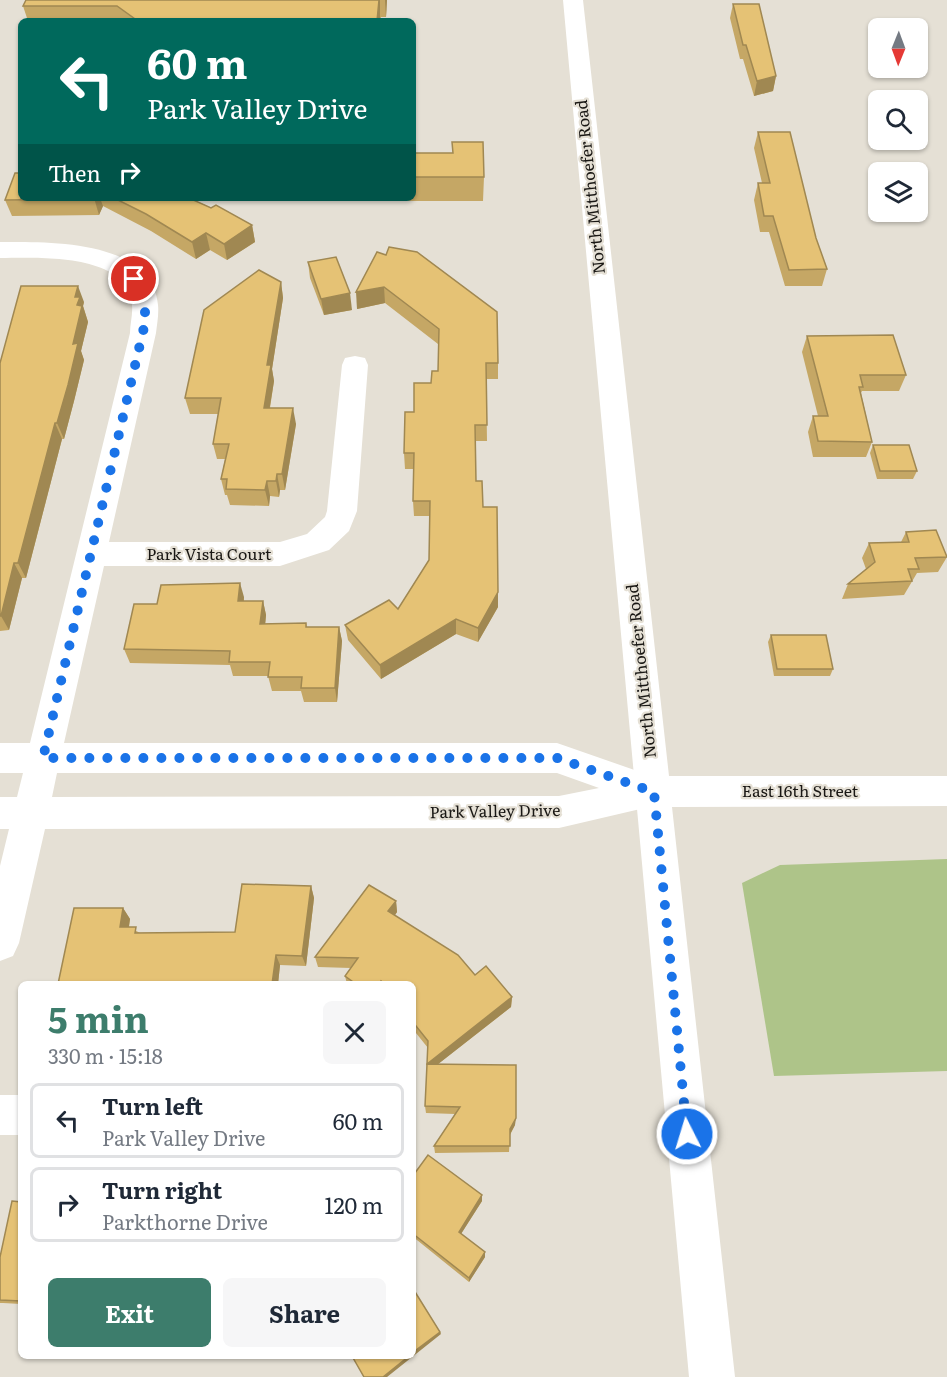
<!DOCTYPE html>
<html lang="en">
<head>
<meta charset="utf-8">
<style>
	body { margin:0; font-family:Literata,serif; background:#f6f6f7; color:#1f2937; height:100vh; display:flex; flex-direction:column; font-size:22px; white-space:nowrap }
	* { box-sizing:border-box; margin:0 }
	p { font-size:20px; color:#747a83 }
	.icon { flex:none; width:33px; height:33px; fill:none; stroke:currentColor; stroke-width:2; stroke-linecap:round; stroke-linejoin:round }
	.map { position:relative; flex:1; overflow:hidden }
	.panel { position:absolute; left:18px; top:981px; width:398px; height:378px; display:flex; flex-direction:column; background:#fff; border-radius:9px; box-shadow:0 2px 4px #0004 }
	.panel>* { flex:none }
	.hud { position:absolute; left:18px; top:18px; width:398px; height:183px; border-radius:9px; box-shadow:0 2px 4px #0004; background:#00695c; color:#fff; overflow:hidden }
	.needle { width:39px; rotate:181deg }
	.controls { position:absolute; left:868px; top:18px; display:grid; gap:12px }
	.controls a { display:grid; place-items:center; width:60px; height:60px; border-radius:9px; background:#fff; box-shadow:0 2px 4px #0004; font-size:30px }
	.pin { position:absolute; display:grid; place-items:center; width:51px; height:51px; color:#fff; margin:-26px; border:3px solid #fff; border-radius:50%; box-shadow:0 2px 6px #0007 }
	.me { position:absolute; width:66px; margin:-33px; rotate:355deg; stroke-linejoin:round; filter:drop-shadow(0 0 4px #0008) }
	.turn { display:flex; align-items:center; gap:21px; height:126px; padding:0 30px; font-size:27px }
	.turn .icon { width:78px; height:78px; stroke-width:2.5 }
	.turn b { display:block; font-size:42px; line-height:51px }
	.then { display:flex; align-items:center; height:57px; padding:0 30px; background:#0003; gap:12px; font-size:22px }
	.round { display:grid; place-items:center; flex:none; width:63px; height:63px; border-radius:9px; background:#f6f6f7 }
	.overview { display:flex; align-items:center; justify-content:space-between; height:102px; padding:0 30px }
	h1 { font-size:36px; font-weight:700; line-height:45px; color:#3d7d6c }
	.action { display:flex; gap:12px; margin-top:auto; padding:12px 30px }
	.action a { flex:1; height:69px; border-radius:9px; background:#3d7d6c; color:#fff; font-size:24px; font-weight:700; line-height:69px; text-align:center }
	.action a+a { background:#f6f6f7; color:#1f2937 }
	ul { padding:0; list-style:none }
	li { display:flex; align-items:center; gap:18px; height:75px; margin:0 12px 9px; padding:0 18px; border:3px solid #e0e1e3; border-radius:9px }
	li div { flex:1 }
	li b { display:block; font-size:22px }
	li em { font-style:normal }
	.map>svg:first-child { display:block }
	.green { fill:#aec489 }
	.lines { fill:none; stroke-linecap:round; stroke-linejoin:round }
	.street { fill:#fff; fill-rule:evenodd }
	.secondary { fill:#fff; fill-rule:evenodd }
	.wall { fill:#c5a765 }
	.shaded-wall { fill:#a08852 }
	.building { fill:#e5c275; stroke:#a08852; stroke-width:1.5 }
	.route { stroke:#1a73e8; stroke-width:10; stroke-dasharray:0 18 }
	.labels { text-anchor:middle; stroke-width:4.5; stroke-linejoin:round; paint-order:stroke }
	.street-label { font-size:16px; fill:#191714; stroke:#e5e0d5 }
</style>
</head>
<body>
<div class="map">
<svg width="947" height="1377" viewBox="0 0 947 1377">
	<rect width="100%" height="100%" fill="#e5e0d5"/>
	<polygon class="green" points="947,859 947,1071 774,1076 742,883 780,865"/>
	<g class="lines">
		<g class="street">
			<path d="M 0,242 C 48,242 152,239 158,305 C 159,314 157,324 156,333 L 109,542 L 280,542 L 307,534 L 325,517 L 327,511 L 342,365 L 345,358 L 355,356 L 365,358 L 368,365 L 357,511 L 349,531 L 329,550 L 280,566 L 104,566 L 64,743 L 557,743 L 666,781 L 671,792 L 666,803 L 559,828 L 45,829 L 19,943 L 13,956 L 0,961 L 0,866 L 9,829 L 0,829 L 0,797 L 17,797 L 23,773 L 0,773 L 0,743 L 30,743 L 130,333 C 130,324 133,314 132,305 C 128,252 37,258 0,258 ZM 57,773 L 557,773 L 599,788 L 559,796 L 52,797 Z"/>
			<rect x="0" y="1095" width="21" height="40"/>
		</g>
		<polygon class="secondary" points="563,0 583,0 669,776 947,776 947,806 672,807 735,1377 689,1377"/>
	</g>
	<g class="wall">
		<polygon points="26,0 387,0 386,17 381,17 380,21 28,21 23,6"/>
		<polygon points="733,4 776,76 773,91 754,96 743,59 740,59 730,18"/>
		<polygon points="758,132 816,238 827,269 822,286 785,286 769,232 760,232 754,200 758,183 762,183 754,148"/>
		<polygon points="412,153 453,153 484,177 483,201 408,201 407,198 412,198"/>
		<polygon points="21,198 189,198 252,225 255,242 227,260 210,250 196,259 151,231 103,206 99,215 12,216 5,200"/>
		<polygon points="377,252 498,363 498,379 486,379 487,441 475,441 476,481 483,507 498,607 478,642 456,634 381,679 348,640 345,625 398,609 429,560 430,516 414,516 413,501 414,469 405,469 404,453 414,412 438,371 438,344 385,303 357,309"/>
		<polygon points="308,262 352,310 324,315 310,278"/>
		<polygon points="281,282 283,298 272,369 274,381 270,408 296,424 285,490 280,490 279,497 270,496 269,506 230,505 227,495 225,495 221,479 225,459 217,459 213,444 218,414 190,414 185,398"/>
		<polygon points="84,302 83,306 88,322 81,351 84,360 74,401 64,439 62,439 26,578 22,578 9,630 0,631 0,363"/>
		<polygon points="807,336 906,375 899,391 862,391 861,393 872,442 866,457 813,457 808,432 813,416 818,416 802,352"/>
		<polygon points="873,445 917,471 913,479 877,479 870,453"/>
		<polygon points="906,532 947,557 938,572 917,573 904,595 842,599 848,584 866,569 862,558 869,543 901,542"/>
		<polygon points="244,597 244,601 263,601 266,615 265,624 306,623 307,627 339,627 342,641 337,702 304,702 301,691 272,691 268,676 233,676 230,665 130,663 124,649 157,604"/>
		<polygon points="771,635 833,669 830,676 774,676 768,642"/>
		<polygon points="311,886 314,898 306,966 280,965 278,984 58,984 123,908 130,919 129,927 140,933 235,932"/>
		<polygon points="396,901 397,912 395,915 475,975 512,997 511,1007 438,1064 515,1125 510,1135 509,1152 435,1153 434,1146 455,1114 426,1113 425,1106 428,1048 412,1028 412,984 347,984 345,976 351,968 318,967 315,957"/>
		<polygon points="412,1177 482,1201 461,1234 485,1252 485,1257 469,1282 412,1236"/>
		<polygon points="21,1202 21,1304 3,1303 0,1303 0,1257"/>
	</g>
	<g class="shaded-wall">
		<polygon points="379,0 380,0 380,21 377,21"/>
		<polygon points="385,0 387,0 386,17"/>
		<polygon points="776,76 773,91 754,96 757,81"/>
		<polygon points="94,198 100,198 103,206 99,215"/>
		<polygon points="252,225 255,242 227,260 224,244"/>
		<polygon points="206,233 210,250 196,259 192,242"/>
		<polygon points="281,282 283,298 272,369 274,381 267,424 264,408 267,365"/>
		<polygon points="78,286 84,302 83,306 88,322 81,351 84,360 74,401 64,439 57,423 73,344 75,297"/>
		<polygon points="384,287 385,303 357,309 356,292"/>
		<polygon points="350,293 352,310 324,315 321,299"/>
		<polygon points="293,408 296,424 285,490 282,474"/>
		<polygon points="55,423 62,439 26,578 18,563"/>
		<polygon points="277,474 280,490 279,497 276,481"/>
		<polygon points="267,481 270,496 269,506 265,490"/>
		<polygon points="14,563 22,578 9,630 1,616"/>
		<polygon points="240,583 244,597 242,615 238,601"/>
		<polygon points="498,592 498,607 478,642 478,628"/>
		<polygon points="263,601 266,615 264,638 260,624"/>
		<polygon points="456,619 456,634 381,679 380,665"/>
		<polygon points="339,627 342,641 337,702 335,688"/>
		<polygon points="311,886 314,898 306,966 302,956"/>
		<polygon points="396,901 397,912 390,922 388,911"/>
		<polygon points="123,908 130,919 127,938 120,927"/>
		<polygon points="276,955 280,965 278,984 272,984"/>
		<polygon points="512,997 511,1007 428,1072 427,1064"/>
		<polygon points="516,1118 515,1125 509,1136 510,1129"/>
		<polygon points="482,1195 482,1201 459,1237 459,1232"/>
		<polygon points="485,1252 485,1257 469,1282 469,1278"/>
		<polygon points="440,1332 441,1334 387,1377 383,1377 409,1356 412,1356 412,1353"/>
	</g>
	<g class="building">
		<polygon points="26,0 379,0 377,21 138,21 117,6 23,6"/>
		<polygon points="733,4 759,4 776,76 757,81 746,45 743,45"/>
		<polygon points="758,132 790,132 816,238 827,269 789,270 773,216 764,216 758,183 770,183"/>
		<polygon points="452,142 483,142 484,177 412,177 412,153 453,153"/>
		<polygon points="15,173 21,173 21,198 94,198 94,199 5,200"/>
		<polygon points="114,198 189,198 211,208 216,205 252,225 224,244 206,233 192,242 146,214"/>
		<polygon points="389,247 417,252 497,312 498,363 486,363 487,425 475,425 476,481 482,481 483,507 497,507 498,592 478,628 456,619 380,665 345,625 389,600 398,609 429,560 430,501 413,501 414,453 404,453 405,412 414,412 414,383 431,383 432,371 438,371 439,329 384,287 356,292 377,252 386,255"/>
		<polygon points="336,257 350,293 321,299 308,262"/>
		<polygon points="259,270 281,282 267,365 271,365 264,408 293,408 282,474 277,474 276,481 267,481 265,490 226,489 227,479 221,479 229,444 213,444 221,398 185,398 204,310"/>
		<polygon points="21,286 78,286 75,297 80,297 77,305 82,306 73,344 78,343 68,385 57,423 55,423 18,563 14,563 1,616 0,616 0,363"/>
		<polygon points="893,335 906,375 860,375 863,387 859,387 872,442 818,441 813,416 828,416 807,336"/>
		<polygon points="873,445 909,445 917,471 880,471"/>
		<polygon points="936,530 947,557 915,558 919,569 908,569 912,581 848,584 875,562 869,543 909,542 906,532"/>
		<polygon points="240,583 238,601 263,601 260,624 306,623 306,627 339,627 335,688 301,688 302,677 268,677 270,662 229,662 230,651 124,649 134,604 157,604 161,585"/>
		<polygon points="771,635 826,635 833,669 777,669"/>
		<polygon points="242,884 311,886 302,956 276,955 272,984 209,982 208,984 58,984 74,908 123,908 120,927 136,927 135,933 235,932"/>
		<polygon points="369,885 396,901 388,911 458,955 475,975 486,966 512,997 427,1064 428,1041 412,1021 412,984 384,984 381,981 379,984 356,984 345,976 358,958 315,957"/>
		<polygon points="427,1064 516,1065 516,1118 510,1129 510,1146 434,1146 460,1107 425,1106"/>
		<polygon points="428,1155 482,1195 459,1232 485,1252 469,1278 412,1233 412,1177"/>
		<polygon points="12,1201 21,1202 21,1301 0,1300 0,1257"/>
		<polygon points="412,1287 440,1332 412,1353"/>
		<polygon points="352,1356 409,1356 383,1377 364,1377"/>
	</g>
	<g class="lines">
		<polyline class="route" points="134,279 145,299 145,323 43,758 557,758 654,792 687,1134"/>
	</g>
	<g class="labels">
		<g class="street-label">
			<text transform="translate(590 187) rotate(-96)" y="6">North Mitthoefer Road</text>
			<text x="209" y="560">Park Vista Court</text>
			<text transform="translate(641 671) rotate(-96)" y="6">North Mitthoefer Road</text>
			<text x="800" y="797">East 16th Street</text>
			<text transform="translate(495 811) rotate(-1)" y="6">Park Valley Drive</text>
		</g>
	</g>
</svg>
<div class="controls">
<a><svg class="needle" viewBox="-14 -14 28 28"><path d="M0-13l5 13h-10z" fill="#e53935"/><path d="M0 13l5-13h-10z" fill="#747a83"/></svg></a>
<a><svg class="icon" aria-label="search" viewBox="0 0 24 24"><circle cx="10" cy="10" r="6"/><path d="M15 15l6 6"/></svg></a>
<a><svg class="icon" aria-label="layers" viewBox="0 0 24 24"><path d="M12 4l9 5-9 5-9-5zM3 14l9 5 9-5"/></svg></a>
</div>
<div class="pin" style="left:134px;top:279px;background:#d93025"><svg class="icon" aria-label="arrive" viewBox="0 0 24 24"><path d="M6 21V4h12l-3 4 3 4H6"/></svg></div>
<svg class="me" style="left:687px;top:1134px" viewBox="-20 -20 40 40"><circle r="17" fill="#1a73e8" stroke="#fff" stroke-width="3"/><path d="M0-11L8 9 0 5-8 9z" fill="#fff"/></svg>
<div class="hud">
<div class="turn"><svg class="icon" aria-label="left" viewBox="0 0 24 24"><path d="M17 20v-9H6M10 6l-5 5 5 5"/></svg><div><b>60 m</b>Park Valley Drive</div></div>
<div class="then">Then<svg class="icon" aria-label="right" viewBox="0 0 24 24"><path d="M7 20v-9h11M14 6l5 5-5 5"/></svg></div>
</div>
<section class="panel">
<div class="overview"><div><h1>5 min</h1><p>330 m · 15:18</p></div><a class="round"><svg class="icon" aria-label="close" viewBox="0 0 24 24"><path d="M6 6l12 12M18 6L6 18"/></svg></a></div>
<ul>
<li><svg class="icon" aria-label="left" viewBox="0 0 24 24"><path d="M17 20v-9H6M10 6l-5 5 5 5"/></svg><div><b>Turn left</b><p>Park Valley Drive</p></div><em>60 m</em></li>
<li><svg class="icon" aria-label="right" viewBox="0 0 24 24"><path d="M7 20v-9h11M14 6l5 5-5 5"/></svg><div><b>Turn right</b><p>Parkthorne Drive</p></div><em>120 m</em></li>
</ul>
<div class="action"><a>Exit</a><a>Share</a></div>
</section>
</div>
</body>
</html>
